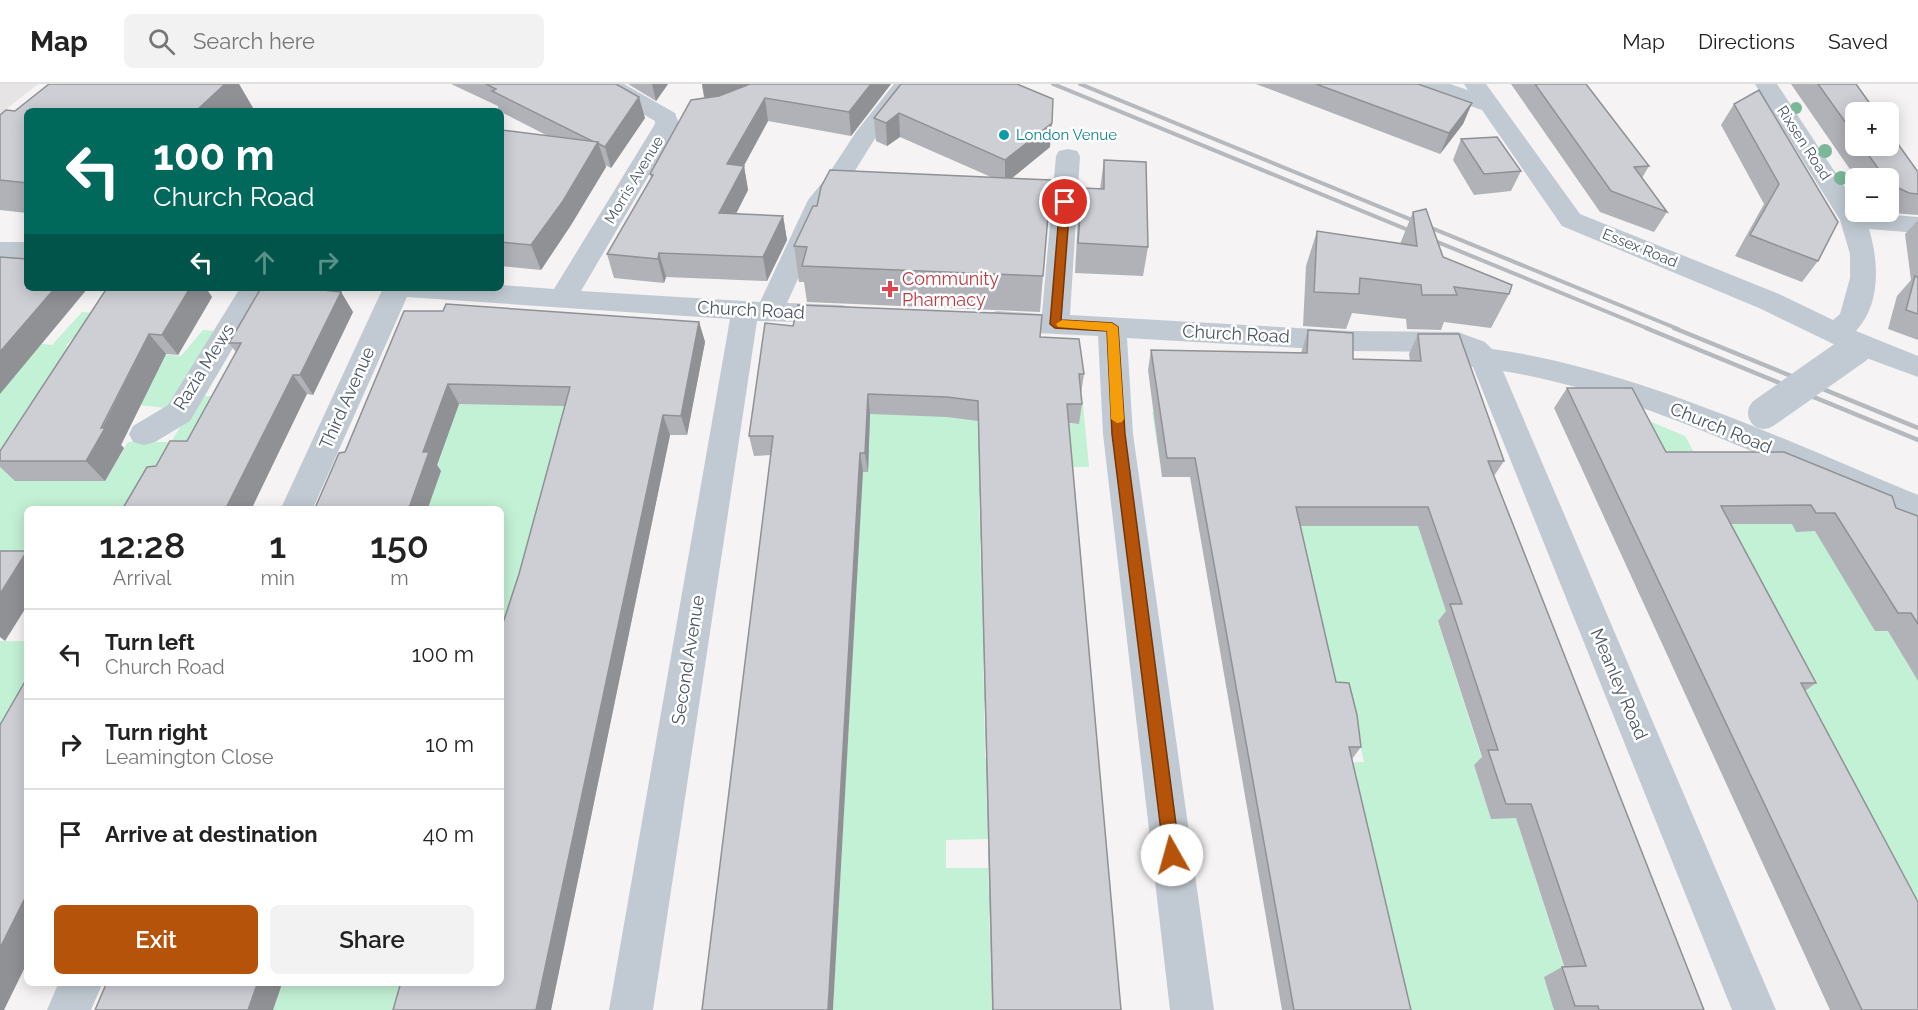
<!DOCTYPE html>
<html lang="en">
<head>
<meta charset="utf-8">
<style>
	body { margin:0; font-family:Raleway,sans-serif; background:#f2f2f2; color:#222; height:100vh; display:flex; flex-direction:column; font-size:22px; white-space:nowrap }
	* { box-sizing:border-box; margin:0 }
	p { font-size:20px; color:#767676 }
	.icon { flex:none; width:33px; height:33px; fill:none; stroke:currentColor; stroke-width:2; stroke-linecap:round; stroke-linejoin:round }
	.map { position:relative; flex:1; overflow:hidden }
	.sheet { position:absolute; left:24px; top:422px; width:480px; height:480px; display:flex; flex-direction:column; background:#fff; border-radius:9px; box-shadow:0 3px 15px #0003 }
	.sheet>* { flex:none }
	.banner { position:absolute; left:24px; top:24px; width:480px; height:183px; border-radius:9px; box-shadow:0 3px 15px #0003; background:#00695c; color:#fff; overflow:hidden }
	.tools { position:absolute; left:1845px; top:18px; display:grid; gap:12px }
	.tools a { display:grid; place-items:center; width:54px; height:54px; border-radius:9px; background:#fff; box-shadow:0 3px 15px #0003; font-size:30px }
	.pin { position:absolute; display:grid; place-items:center; width:51px; height:51px; color:#fff; margin:-26px; border:3px solid #fff; border-radius:50%; box-shadow:0 2px 6px #0007 }
	.me { position:absolute; width:66px; margin:-33px; rotate:353deg; stroke-linejoin:round; filter:drop-shadow(0 0 4px #0008) }
	.turn { display:flex; align-items:center; gap:21px; height:126px; padding:0 30px; font-size:27px }
	.turn .icon { width:78px; height:78px; stroke-width:2.5 }
	.turn b { display:block; font-size:42px; line-height:51px }
	.lanes { display:flex; align-items:center; height:57px; padding:0 30px; background:#0003; justify-content:center; gap:30px; direction:ltr }
	.lanes .off { opacity:.35 }
	.eta { display:flex; justify-content:space-evenly; align-items:center; height:102px; text-align:center }
	.eta b { font-size:36px; font-weight:600; line-height:42px }
	.button { display:flex; gap:12px; margin-top:auto; padding:12px 30px }
	.button a { flex:1; height:69px; border-radius:9px; background:#b45309; color:#fff; font-size:24px; font-weight:600; line-height:69px; text-align:center }
	.button a+a { background:#f2f2f2; color:#222 }
	ul { padding:0; list-style:none }
	li { display:flex; align-items:center; gap:18px; height:90px; padding:0 30px; border-top:2px solid #e0e0e0 }
	li div { flex:1 }
	li b { display:block; font-size:22px }
	li em { font-style:normal }
	header { display:flex; align-items:center; gap:36px; box-sizing:border-box; height:84px; padding:0 30px; background:#fff; border-bottom:2px solid #e0e0e0 }
	header strong { font-size:28px }
	nav { display:flex; gap:33px; margin-inline-start:auto; font-size:21px }
	.search { width:420px; height:54px; background:#f2f2f2; display:flex; align-items:center; gap:15px; box-sizing:border-box; padding:0 21px; border-radius:9px; color:#767676; font-size:22px }
	.map>svg:first-child { display:block }
	.education { fill:#e6e4e5 }
	.green { fill:#c3f1d5 }
	.lines { fill:none; stroke-linecap:round; stroke-linejoin:round }
	.minor { fill:#c1cad2; fill-rule:evenodd }
	.rail-far1 { stroke:#b5b8bd; stroke-width:4 }
	.rail { stroke:#b5b8bd; stroke-width:4.5 }
	.minor-bridge { stroke:#c1cad2; stroke-width:32 }
	.tree { fill:#7bb799 }
	.wall { fill:#b0b2b7 }
	.shaded-wall { fill:#909195 }
	.building { fill:#cdcfd5; stroke:#909195; stroke-width:1.5 }
	.route { fill:#b45309; stroke:#753606; stroke-width:1.5 }
	.slow { fill:#f59e0b }
	.culture-dot { fill:#0f9aa8; stroke:#fff; stroke-width:2 }
	.health-dot { fill:#e0444e; stroke:#fff; stroke-width:2 }
	.labels { text-anchor:middle; stroke-width:5; stroke-linejoin:round; paint-order:stroke }
	.far-culture-label { font-size:15px; fill:#0d838f; stroke:#fff; text-anchor:start }
	.far-street-label { font-size:15px; fill:#4a5661; stroke:#fff }
	.health-label { font-size:18px; fill:#be3a42; stroke:#fff; text-anchor:start }
	.street-label { font-size:18px; fill:#4a5661; stroke:#fff }
</style>
</head>
<body>
<header>
<strong>Map</strong>
<div class="search"><svg class="icon" aria-label="search" viewBox="0 0 24 24"><circle cx="10" cy="10" r="6"/><path d="M15 15l6 6"/></svg>Search here</div>
<nav><a>Map</a><a>Directions</a><a>Saved</a></nav>
</header>
<div class="map">
<svg width="1918" height="926" viewBox="0 0 1918 926">
	<rect width="100%" height="100%" fill="#f5f3f3"/>
	<polygon class="education" points="0,0 38,0 0,30"/>
	<g class="green">
		<polygon points="82,228 95,229 66,262 181,272 203,246 215,247 174,325 68,313 105,397 128,358 171,358 199,312 226,312 153,424 27,424 27,485 0,486 0,310 2,307 0,307 0,250 9,256 52,261"/>
		<polygon points="391,286 534,318 665,330 691,330 690,337 635,337 501,597 501,424 406,424 386,388"/>
		<polygon points="1077,310 1082,310 1089,383 979,383 979,401 1019,400 1020,413 979,413 980,448 1021,448 1021,455 980,455 981,498 1024,510 982,510 983,553 1027,565 983,565 984,609 1029,618 984,618 985,673 1033,687 986,687 988,755 946,756 946,784 988,784 989,812 1041,829 989,830 992,926 833,926 847,668 797,669 848,654 857,490 812,485 857,484 860,439 816,439 860,433 862,400 819,400 820,389 867,388 867,330 920,329 1028,335 1028,339 1079,340"/>
		<polygon points="1618,324 1685,352 1734,440 1810,439 1898,547 1904,574 1918,597 1918,861"/>
		<polygon points="1152,328 1205,329 1346,442 1418,441 1450,537 1438,538 1484,681 1474,682 1491,734 1516,734 1567,893 1554,926 1395,926 1339,679 1364,678 1357,648 1204,378 1160,378"/>
		<polygon points="0,557 27,557 27,667 0,668"/>
		<polygon points="253,898 422,899 414,926 273,926"/>
	</g>
	<g class="lines">
		<g class="minor">
			<polygon points="596,0 624,0 675,29 679,40 581,207 760,218 808,116 826,94 856,48 894,0 917,0 874,56 848,98 833,118 787,219 841,221 851,223 855,230 851,237 841,239 757,237 653,926 609,926 730,235 407,213 313,424 281,424 383,204 501,204 501,201 554,205 655,40 655,37 599,5"/>
			<path d="M 1417,0 L 1450,0 L 1468,6 L 1464,0 L 1486,0 L 1580,130 L 1779,210 L 1833,236 L 1840,230 L 1850,194 L 1850,170 L 1840,136 L 1755,0 L 1777,0 L 1856,120 L 1856,128 L 1918,133 L 1918,149 L 1869,145 C 1879,178 1881,220 1856,247 L 1918,272 L 1918,293 L 1850,268 L 1759,224 L 1562,142 L 1482,26 L 1420,5 Z"/>
			<path d="M 1068,65 L 1077,67 L 1080,72 L 1070,231 L 1350,247 L 1458,248 L 1485,258 L 1492,265 C 1636,285 1784,356 1918,411 L 1918,438 C 1878,425 1839,405 1800,388 C 1705,347 1606,304 1503,287 L 1776,926 L 1732,926 L 1473,283 L 1457,280 L 1453,273 L 1455,268 L 1350,267 L 1127,254 L 1133,350 L 1214,926 L 1170,926 L 1103,350 L 1098,252 L 997,247 L 987,244 L 983,237 L 987,230 L 997,227 L 1042,230 L 1056,72 L 1059,67 Z"/>
			<rect x="0" y="158" width="27" height="18"/>
			<polygon points="240,204 268,204 190,337 155,358 144,361 133,358 129,350 133,342 168,321"/>
			<polygon points="59,898 103,898 91,926 47,926"/>
		</g>
		<g class="rail-far1">
			<polyline points="1053,0 1649,245"/>
			<polyline points="1080,0 1678,245"/>
		</g>
		<g class="rail">
			<polyline points="1646,244 1918,356"/>
			<polyline points="1674,244 1918,344"/>
		</g>
		<polyline class="minor-bridge" points="1764,329 1855,265"/>
	</g>
	<g class="tree">
		<circle cx="1796" cy="24" r="6"/>
		<circle cx="1825" cy="67" r="7"/>
		<circle cx="1841" cy="94" r="7"/>
	</g>
	<g class="wall">
		<polygon points="49,0 239,0 253,24 251,27 27,27 27,129 0,126 0,31 6,26 15,27"/>
		<polygon points="451,0 616,0 645,34 611,84 605,81 606,83 571,141 541,186 501,182 501,46 548,52 501,28 501,27 499,27 498,22"/>
		<polygon points="628,0 668,0 656,17"/>
		<polygon points="702,0 891,0 851,52 768,37 744,82 748,106 736,130 783,132 787,156 767,197 666,193 664,199 614,194 607,170 651,94 650,90 704,14"/>
		<polygon points="901,0 1050,63 1011,94 1051,96 1040,228 807,218 804,198 799,198 794,162 817,122 991,93 900,53 887,62 876,57 874,34"/>
		<polygon points="1256,0 1418,0 1472,19 1463,40 1440,70"/>
		<polygon points="1511,0 1586,0 1649,82 1642,94 1667,128 1654,148 1600,128"/>
		<polygon points="1791,0 1856,0 1856,62 1888,62 1918,88 1918,131 1892,129 1888,127 1888,94 1856,94"/>
		<polygon points="1759,6 1818,177 1802,198 1735,172 1764,120 1721,41 1734,20"/>
		<polygon points="1461,55 1521,87 1511,107 1474,111 1453,76"/>
		<polygon points="1104,76 1148,163 1143,192 1075,189 1078,133 1082,104 1100,105"/>
		<polygon points="1413,128 1443,173 1509,210 1491,244 1444,238 1441,246 1407,245 1406,235 1352,229 1346,245 1303,242 1306,182 1317,147 1400,160"/>
		<polygon points="1918,136 1918,256 1888,245 1897,212 1911,196 1905,150"/>
		<polygon points="107,204 212,213 178,271 166,270 121,361 124,364 105,397 15,397 0,383 0,367"/>
		<polygon points="341,208 353,228 313,311 307,310 156,382 187,357 236,268 229,259"/>
		<polygon points="404,227 699,238 705,258 687,351 670,351 551,926 393,926 519,490 565,322 459,320 437,381 441,387 345,368"/>
		<polygon points="793,242 1040,253 1084,290 1081,310 1082,320 1079,340 1069,339 1121,926 992,926 978,337 947,333 870,330 868,388 863,388 771,371 754,372 749,352"/>
		<polygon points="1308,246 1353,275 1410,277 1409,270 1418,250 1504,377 1494,392 1704,926 1554,926 1544,893 1562,883 1564,882 1516,734 1491,735 1474,681 1482,673 1438,537 1446,527 1418,442 1300,442 1336,598 1361,663 1352,675 1411,926 1282,926 1190,393 1162,393 1148,286 1151,266 1301,269"/>
		<polygon points="1567,304 1666,368 1896,424 1918,432 1918,597 1888,547 1875,547 1815,447 1796,448 1792,440 1731,440 1816,599 1805,607 1918,926 1830,926 1554,324"/>
	</g>
	<g class="shaded-wall">
		<polygon points="225,0 239,0 253,24 251,27 196,27"/>
		<polygon points="652,0 668,0 656,17"/>
		<polygon points="702,0 798,0 706,21"/>
		<polygon points="871,0 891,0 851,52 849,28"/>
		<polygon points="639,13 645,34 611,84 605,63"/>
		<polygon points="765,14 768,37 732,103 727,80"/>
		<polygon points="1472,19 1463,40 1440,70 1449,49"/>
		<polygon points="899,29 900,53 887,62 886,39"/>
		<polygon points="1052,39 1050,63 1005,100 1005,76"/>
		<polygon points="598,58 606,83 571,141 541,186 531,161"/>
		<polygon points="744,82 748,106 724,153 719,129"/>
		<polygon points="783,132 787,156 767,197 763,173"/>
		<polygon points="659,169 666,193 664,199 658,175"/>
		<polygon points="55,204 88,204 0,310 0,268"/>
		<polygon points="190,204 206,204 212,213 178,271 162,251"/>
		<polygon points="341,208 353,228 313,311 300,291"/>
		<polygon points="699,238 705,258 687,351 681,332"/>
		<polygon points="149,250 166,270 121,361 124,364 105,397 86,377"/>
		<polygon points="293,291 307,310 252,424 226,424"/>
		<polygon points="448,300 459,320 437,381 441,387 428,424 409,424 423,368"/>
		<polygon points="868,310 870,330 868,388 865,369"/>
		<polygon points="663,331 670,351 551,926 536,926"/>
		<polygon points="860,369 863,388 833,926 828,926"/>
		<polygon points="27,467 27,522 5,557 0,553 0,510"/>
		<polygon points="27,810 27,879 4,926 0,926 0,864"/>
		<polygon points="258,898 280,899 282,900 273,926 248,926"/>
	</g>
	<g class="building">
		<polygon points="49,0 225,0 196,27 27,27 27,99 0,96 0,31 6,26 15,27"/>
		<polygon points="486,0 616,0 639,13 605,63 599,60 598,58 594,58 492,7 496,5"/>
		<polygon points="750,0 871,0 849,28 765,14 727,80 744,82 719,129 783,132 763,173 659,169 658,175 607,170 653,91 650,90 691,16 719,12"/>
		<polygon points="901,0 1017,0 1053,15 1052,39 1005,76 899,29 886,39 874,34"/>
		<polygon points="1316,0 1418,0 1472,19 1449,49"/>
		<polygon points="1535,0 1586,0 1649,82 1634,83 1667,128 1611,107"/>
		<polygon points="1818,0 1856,0 1876,28 1856,28 1856,53"/>
		<polygon points="1759,6 1838,138 1818,177 1750,151 1779,100 1734,20"/>
		<polygon points="501,46 598,58 563,117 531,161 501,158"/>
		<polygon points="1888,46 1918,88 1918,110 1909,109 1888,99 1888,94 1885,94 1862,62 1888,62"/>
		<polygon points="1497,53 1521,87 1484,90 1461,55"/>
		<polygon points="1104,76 1146,78 1148,163 1078,159 1082,104 1104,105"/>
		<polygon points="830,86 1051,96 1043,192 802,182 807,163 794,162 813,122 817,122 821,103"/>
		<polygon points="1426,125 1443,173 1512,201 1509,210 1454,203 1457,211 1422,211 1421,201 1360,194 1359,210 1314,208 1317,147 1417,162 1413,128"/>
		<polygon points="0,173 27,175 27,204 55,204 0,268"/>
		<polygon points="1915,192 1918,194 1918,230 1906,226"/>
		<polygon points="107,204 190,204 162,251 149,250 101,344 105,344 86,377 0,377 0,367"/>
		<polygon points="261,204 304,204 341,208 300,291 293,291 226,424 123,424 147,383 156,382 170,357 187,357 241,259 229,259"/>
		<polygon points="446,220 699,238 681,332 663,331 536,926 393,926 401,898 501,898 501,545 519,490 570,303 448,300 423,368 429,368 409,424 315,424 339,369 345,368 404,227 443,227"/>
		<polygon points="798,221 1042,231 1040,253 1079,255 1084,290 1079,290 1082,320 1067,320 1121,926 993,926 978,317 947,313 868,310 865,369 860,369 828,926 702,926 773,352 749,352 765,239 793,242"/>
		<polygon points="1308,246 1353,249 1353,275 1421,277 1418,250 1459,250 1504,377 1488,377 1704,926 1599,926 1598,922 1575,922 1562,883 1586,882 1531,720 1506,720 1488,666 1498,666 1450,520 1462,520 1428,423 1296,423 1336,598 1349,599 1357,631 1361,663 1349,663 1411,926 1294,926 1195,374 1167,374 1151,266 1307,269"/>
		<polygon points="1567,304 1632,304 1666,368 1784,368 1892,412 1896,424 1918,432 1918,540 1911,529 1898,529 1835,429 1816,429 1811,421 1721,422 1816,599 1801,599 1918,818 1918,926 1862,926"/>
		<polygon points="0,467 27,467 0,510"/>
		<polygon points="27,594 27,810 0,864 0,641"/>
		<polygon points="107,898 258,898 248,926 95,926"/>
	</g>
	<polygon class="route" points="1065,114 1070,118 1061,236 1112,239 1118,243 1125,350 1180,771 1178,776 1172,779 1166,776 1164,771 1112,350 1107,247 1055,244 1050,240 1060,118"/>
	<polygon class="slow" points="1062,236 1112,239 1118,243 1124,335 1122,338 1117,339 1111,335 1107,247 1058,243 1056,240"/>
	<circle class="culture-dot" cx="1004" cy="51" r="6"/>
	<path class="health-dot" d="M887 196h6v6h6v6h-6v6h-6v-6h-6v-6h6z"/>
	<g class="labels">
		<g class="far-culture-label">
			<text x="1016" y="56">London Venue</text>
		</g>
		<g class="far-street-label">
			<text transform="translate(1804 59) rotate(57)" y="5">Rixsen Road</text>
			<text transform="translate(634 96) rotate(-59)" y="5">Morris Avenue</text>
			<text transform="translate(1640 164) rotate(22)" y="5">Essex Road</text>
		</g>
		<g class="health-label">
			<text x="902" y="201">Community<tspan x="902" dy="21">Pharmacy</tspan></text>
		</g>
		<g class="street-label">
			<text transform="translate(751 226) rotate(3)" y="6">Church Road</text>
			<text transform="translate(1236 250) rotate(3)" y="6">Church Road</text>
			<text transform="translate(204 283) rotate(-58)" y="6">Razia Mews</text>
			<text transform="translate(347 314) rotate(-66)" y="6">Third Avenue</text>
			<text transform="translate(1721 344) rotate(22)" y="6">Church Road</text>
			<text transform="translate(688 576) rotate(-81)" y="6">Second Avenue</text>
			<text transform="translate(1619 600) rotate(67)" y="6">Meanley Road</text>
		</g>
	</g>
</svg>
<div class="tools">
<a>+</a>
<a>−</a>
</div>
<div class="pin" style="left:1065px;top:118px;background:#d93025"><svg class="icon" aria-label="arrive" viewBox="0 0 24 24"><path d="M6 21V4h12l-3 4 3 4H6"/></svg></div>
<svg class="me" style="left:1172px;top:771px" viewBox="-20 -20 40 40"><circle r="19" fill="#fff"/><path d="M0-13L10 11 0 6-10 11z" fill="#b45309"/></svg>
<div class="banner">
<div class="turn"><svg class="icon" aria-label="left" viewBox="0 0 24 24"><path d="M17 20v-9H6M10 6l-5 5 5 5"/></svg><div><b>100 m</b>Church Road</div></div>
<div class="lanes"><svg class="icon" aria-label="left" viewBox="0 0 24 24"><path d="M17 20v-9H6M10 6l-5 5 5 5"/></svg><svg class="icon off" aria-label="ahead" viewBox="0 0 24 24"><path d="M12 20V5M6 11l6-6 6 6"/></svg><svg class="icon off" aria-label="right" viewBox="0 0 24 24"><path d="M7 20v-9h11M14 6l5 5-5 5"/></svg></div>
</div>
<section class="sheet">
<div class="eta">
<div><b>12:28</b><p>Arrival</p></div>
<div><b>1</b><p>min</p></div>
<div><b>150</b><p>m</p></div>
</div>
<ul>
<li><svg class="icon" aria-label="left" viewBox="0 0 24 24"><path d="M17 20v-9H6M10 6l-5 5 5 5"/></svg><div><b>Turn left</b><p>Church Road</p></div><em>100 m</em></li>
<li><svg class="icon" aria-label="right" viewBox="0 0 24 24"><path d="M7 20v-9h11M14 6l5 5-5 5"/></svg><div><b>Turn right</b><p>Leamington Close</p></div><em>10 m</em></li>
<li><svg class="icon" aria-label="arrive" viewBox="0 0 24 24"><path d="M6 21V4h12l-3 4 3 4H6"/></svg><div><b>Arrive at destination</b></div><em>40 m</em></li>
</ul>
<div class="button"><a>Exit</a><a>Share</a></div>
</section>
</div>
</body>
</html>
